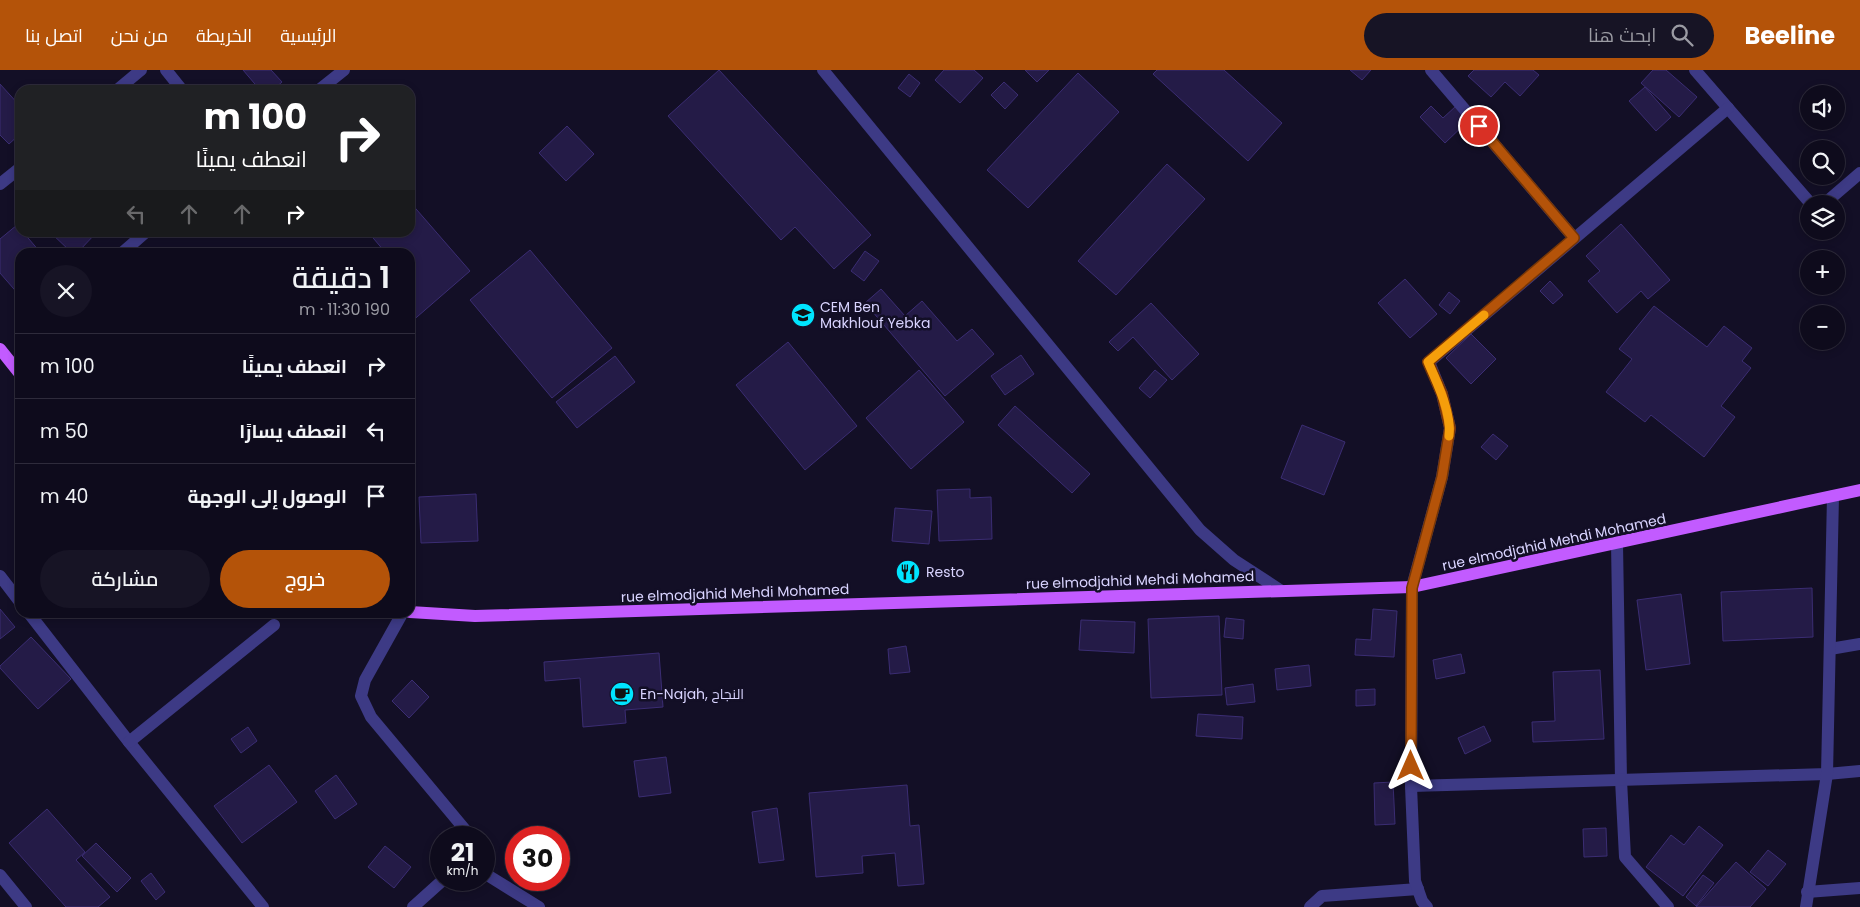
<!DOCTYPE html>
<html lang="ar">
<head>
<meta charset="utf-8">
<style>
	body { margin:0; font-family:Poppins,Cairo,sans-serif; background:#171425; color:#f1f3f6; direction:rtl; height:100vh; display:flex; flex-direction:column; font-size:19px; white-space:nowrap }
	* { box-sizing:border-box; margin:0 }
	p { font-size:16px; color:#9b9ba3 }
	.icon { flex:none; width:28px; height:28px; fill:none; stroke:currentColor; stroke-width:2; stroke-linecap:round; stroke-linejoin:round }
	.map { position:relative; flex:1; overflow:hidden; direction:ltr }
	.side { position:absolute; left:15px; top:178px; width:400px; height:370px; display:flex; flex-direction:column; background:#0e0b1c; border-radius:15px; box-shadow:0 2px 8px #0003,0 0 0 1px #2e2b3b; direction:rtl }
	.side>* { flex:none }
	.banner { position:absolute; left:15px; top:15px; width:400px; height:152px; border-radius:15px; box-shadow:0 2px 8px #0003,0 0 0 1px #2e2b3b; direction:rtl; background:#202124; color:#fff; overflow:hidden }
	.buttons { position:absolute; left:1800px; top:15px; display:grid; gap:10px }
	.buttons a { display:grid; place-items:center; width:45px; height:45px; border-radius:50%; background:#0e0b1c; box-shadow:0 2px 8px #0003,0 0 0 1px #2e2b3b; font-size:25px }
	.speed { position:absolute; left:430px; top:756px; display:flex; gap:10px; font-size:25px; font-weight:700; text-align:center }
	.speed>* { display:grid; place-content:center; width:65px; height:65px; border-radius:50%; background:#0e0b1c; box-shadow:0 2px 8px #0003,0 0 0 1px #2e2b3b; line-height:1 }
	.speed small { font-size:12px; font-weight:400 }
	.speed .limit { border:8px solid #d22; background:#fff; color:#111 }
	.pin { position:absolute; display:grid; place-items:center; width:42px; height:42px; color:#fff; margin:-21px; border:2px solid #fff; border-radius:50%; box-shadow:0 1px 5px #0007 }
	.me { position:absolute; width:55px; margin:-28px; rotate:0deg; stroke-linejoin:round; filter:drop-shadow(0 0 4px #0008) }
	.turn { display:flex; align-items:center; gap:18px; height:105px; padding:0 25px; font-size:22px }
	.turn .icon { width:65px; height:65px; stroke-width:2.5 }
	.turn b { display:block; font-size:35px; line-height:42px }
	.lanes { display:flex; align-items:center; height:48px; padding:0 25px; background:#0003; justify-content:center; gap:25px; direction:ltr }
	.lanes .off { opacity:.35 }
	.round { display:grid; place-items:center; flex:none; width:52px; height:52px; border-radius:26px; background:#171425 }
	.head { display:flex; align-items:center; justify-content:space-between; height:85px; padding:0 25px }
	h1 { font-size:30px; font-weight:600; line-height:38px }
	.cta { display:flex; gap:10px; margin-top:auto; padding:10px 25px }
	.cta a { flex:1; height:58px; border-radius:30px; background:#b45309; color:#fff; font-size:20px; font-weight:600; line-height:58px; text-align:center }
	.cta a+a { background:#171425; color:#f1f3f6 }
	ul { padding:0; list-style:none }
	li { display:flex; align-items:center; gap:15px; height:65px; padding:0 25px; border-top:1px solid #2e2b3b }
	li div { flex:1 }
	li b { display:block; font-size:19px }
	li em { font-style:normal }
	header { display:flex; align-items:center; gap:30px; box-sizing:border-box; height:70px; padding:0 25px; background:#b45309; color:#fff }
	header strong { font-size:24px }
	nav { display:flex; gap:28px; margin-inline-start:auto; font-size:18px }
	.search { width:350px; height:45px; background:#171425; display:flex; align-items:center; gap:12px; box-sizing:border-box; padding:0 18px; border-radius:28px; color:#9b9ba3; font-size:19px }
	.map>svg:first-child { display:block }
	.building { fill:#241b47; stroke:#3b2d73 }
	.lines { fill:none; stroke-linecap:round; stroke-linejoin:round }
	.minor { stroke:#3d3a85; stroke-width:12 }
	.major { stroke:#c25bff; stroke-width:12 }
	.route-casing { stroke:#753606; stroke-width:12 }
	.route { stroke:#b45309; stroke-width:9 }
	.slow { stroke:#f59e0b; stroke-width:9 }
	.labels { text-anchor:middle; stroke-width:5; stroke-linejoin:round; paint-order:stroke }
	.poi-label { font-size:14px; fill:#d9d4ff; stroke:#130f26; text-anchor:start }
	.street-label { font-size:14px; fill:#d9d4ff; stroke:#130f26 }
</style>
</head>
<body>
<header>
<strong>Beeline</strong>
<div class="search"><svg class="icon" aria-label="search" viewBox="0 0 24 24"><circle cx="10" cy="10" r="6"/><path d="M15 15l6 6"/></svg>ابحث هنا</div>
<nav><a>الرئيسية</a><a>الخريطة</a><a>من نحن</a><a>اتصل بنا</a></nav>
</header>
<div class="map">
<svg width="1860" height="837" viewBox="0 0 1860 837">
	<rect width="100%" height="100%" fill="#130f26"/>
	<g class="building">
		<polygon points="243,0 271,0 282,12 273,20 260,20"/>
		<polygon points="719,0 871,165 834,199 795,157 781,170 668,46"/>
		<polygon points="944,0 974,0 983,8 960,33 935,10"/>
		<polygon points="1025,0 1049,0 1037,12"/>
		<polygon points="1157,0 1224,0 1282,53 1248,91 1153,4"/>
		<polygon points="1350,0 1371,0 1362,10"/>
		<polygon points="1474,0 1533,0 1539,5 1520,26 1505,12 1491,27 1468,6"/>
		<polygon points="1653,0 1666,0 1697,27 1679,47 1641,13"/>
		<polygon points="1078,3 1119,42 1028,138 987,100"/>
		<polygon points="909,4 920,13 910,27 898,18"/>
		<polygon points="1004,12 1018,25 1005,39 991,25"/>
		<polygon points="0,14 20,36 20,64 9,74 0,65"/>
		<polygon points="1645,17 1671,47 1656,61 1629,31"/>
		<polygon points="1431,36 1443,48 1456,36 1469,50 1445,73 1420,47"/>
		<polygon points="567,56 594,84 566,111 539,83"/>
		<polygon points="1167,94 1205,129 1116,225 1078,191"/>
		<polygon points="410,132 470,201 410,253 410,182 385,182 368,162 410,162"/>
		<polygon points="1621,154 1670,210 1648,229 1641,221 1617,243 1588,211 1600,201 1586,186"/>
		<polygon points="17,155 20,159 20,162 23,162 40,182 20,182 20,226 0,203 0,169"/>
		<polygon points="50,162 97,162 78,182 71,182"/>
		<polygon points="530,180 612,278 552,328 470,230"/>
		<polygon points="865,181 879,191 864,211 851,201"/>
		<polygon points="1405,209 1437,244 1410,268 1378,233"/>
		<polygon points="1550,211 1563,225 1553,234 1540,221"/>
		<polygon points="881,219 905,246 922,231 957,271 972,259 994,284 945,326 865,233"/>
		<polygon points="1449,222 1460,231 1450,244 1439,235"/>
		<polygon points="1151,233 1199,284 1172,310 1133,267 1118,281 1109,272"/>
		<polygon points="1654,236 1707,277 1724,256 1752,278 1742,291 1751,298 1721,336 1735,347 1704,387 1651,345 1645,352 1606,322 1632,289 1619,279"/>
		<polygon points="1471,264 1496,289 1471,314 1446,288"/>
		<polygon points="788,272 857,356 805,400 736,315"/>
		<polygon points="1021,285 1034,304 1005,325 991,306"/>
		<polygon points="615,286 635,312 577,358 556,332"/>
		<polygon points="919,300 964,352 911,399 866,348"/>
		<polygon points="1155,300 1167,310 1150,328 1139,318"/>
		<polygon points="1015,336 1090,404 1072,423 998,355"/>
		<polygon points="1302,355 1345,372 1324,425 1281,408"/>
		<polygon points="1493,364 1508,376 1496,390 1481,377"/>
		<polygon points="970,419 970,428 991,427 992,469 939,471 937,420"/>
		<polygon points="476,424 478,471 421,473 419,427"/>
		<polygon points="895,438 932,441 929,474 892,471"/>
		<polygon points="1812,518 1813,567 1723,571 1721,522"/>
		<polygon points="1681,524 1690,594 1646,600 1637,530"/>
		<polygon points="0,539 15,557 0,569"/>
		<polygon points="1373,539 1397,541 1394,587 1355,585 1356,569 1371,570"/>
		<polygon points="1219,546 1222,625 1151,628 1148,549"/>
		<polygon points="1226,548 1244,550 1243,569 1224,567"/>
		<polygon points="1081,550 1135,552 1134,583 1079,580"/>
		<polygon points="31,567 71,609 38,639 0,598 0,596"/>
		<polygon points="906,576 910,602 890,604 888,579"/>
		<polygon points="659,583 663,637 625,640 626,653 583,657 580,608 545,611 544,592"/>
		<polygon points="1461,584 1465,603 1436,609 1433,590"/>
		<polygon points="1309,595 1311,616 1277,620 1275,599"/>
		<polygon points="1600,600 1604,669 1533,672 1532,652 1555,651 1553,602"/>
		<polygon points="412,610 429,627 409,648 392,631"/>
		<polygon points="1253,614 1255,632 1227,635 1225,618"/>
		<polygon points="1375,619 1375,635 1356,636 1356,620"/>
		<polygon points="1198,644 1243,647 1242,669 1196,666"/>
		<polygon points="1484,656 1491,671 1465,684 1458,668"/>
		<polygon points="248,657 257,671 241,683 231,669"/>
		<polygon points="666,687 671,723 639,727 634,691"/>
		<polygon points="269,695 297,732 242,773 214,736"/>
		<polygon points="336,705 357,734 335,749 315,721"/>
		<polygon points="1393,712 1395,754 1375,755 1374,713"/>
		<polygon points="907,715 910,756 919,755 924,814 898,816 895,783 862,786 863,803 816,807 809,723"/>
		<polygon points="777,738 784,790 759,793 752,742"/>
		<polygon points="47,739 85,782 76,790 110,827 98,837 66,837 9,773"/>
		<polygon points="1699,756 1723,775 1683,826 1646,797 1671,765 1684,775"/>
		<polygon points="1606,758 1607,786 1584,787 1583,759"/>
		<polygon points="96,773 131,808 117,822 82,786"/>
		<polygon points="385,776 411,797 394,818 368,797"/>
		<polygon points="1768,780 1786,794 1768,816 1750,802"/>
		<polygon points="1736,792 1766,819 1750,837 1696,837"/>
		<polygon points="151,803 165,822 156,830 141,811"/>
		<polygon points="1703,805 1714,813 1696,836 1686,827"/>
	</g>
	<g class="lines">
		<g class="minor">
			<polyline points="166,0 182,20"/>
			<polyline points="823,0 1200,460 1234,490 1280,520"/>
			<polyline points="1431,0 1574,168"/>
			<polyline points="1695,0 1811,134"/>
			<polyline points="117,20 141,0"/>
			<polyline points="319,20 344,0"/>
			<polyline points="0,114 20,98"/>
			<polyline points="1824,134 1860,103"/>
			<polyline points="123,182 146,162"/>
			<polyline points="1617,474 1621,710 1625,787 1668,837"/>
			<polyline points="0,506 20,532"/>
			<polyline points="28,542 129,672 263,837"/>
			<polyline points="403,542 365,610 361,626 371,647 472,768"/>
			<polyline points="1830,579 1860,574"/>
			<polyline points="129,672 274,555"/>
			<polyline points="1411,716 1827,704 1860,701"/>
			<polyline points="484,803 539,837"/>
			<polyline points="0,805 26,837"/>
			<polyline points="1807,822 1860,818"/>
			<polyline points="413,837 443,810"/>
			<polyline points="1310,837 1322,826 1418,819"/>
			<polyline points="1427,837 1422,831 1415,811 1411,716 1412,517 1442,407 1450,358 1442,324 1429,292 1728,38"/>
			<polyline points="1806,837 1827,704 1833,426"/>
		</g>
		<g class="major">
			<polyline points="0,279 20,304"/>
			<polyline points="410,542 475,546 1412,517 1860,420"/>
		</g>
	</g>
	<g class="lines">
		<g class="route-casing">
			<polyline id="route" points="1411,696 1412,518 1442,407 1450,358 1442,324 1428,292 1574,168 1479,56"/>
		</g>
		<use href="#route" class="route"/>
		<path class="slow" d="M 1449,366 C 1452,344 1437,312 1428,292 L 1484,245"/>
	</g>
	<defs>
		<g id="school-disc" transform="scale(1.25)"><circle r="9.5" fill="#00e5ff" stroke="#130f26"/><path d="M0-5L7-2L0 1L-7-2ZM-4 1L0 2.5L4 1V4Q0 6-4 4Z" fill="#111"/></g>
		<g id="restaurant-disc" transform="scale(1.25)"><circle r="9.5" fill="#00e5ff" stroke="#130f26"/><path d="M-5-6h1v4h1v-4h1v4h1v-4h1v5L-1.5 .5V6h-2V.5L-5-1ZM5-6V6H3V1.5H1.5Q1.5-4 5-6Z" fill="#111"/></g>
		<g id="cafe-disc" transform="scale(1.25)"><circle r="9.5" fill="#00e5ff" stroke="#130f26"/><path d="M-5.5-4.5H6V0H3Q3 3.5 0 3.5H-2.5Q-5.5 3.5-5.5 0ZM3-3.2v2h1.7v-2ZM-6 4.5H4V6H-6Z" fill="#111"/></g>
	</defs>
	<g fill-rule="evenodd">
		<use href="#school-disc" x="803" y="245"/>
		<use href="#restaurant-disc" x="908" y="502"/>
		<use href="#cafe-disc" x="622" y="624"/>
	</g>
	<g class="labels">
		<g class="poi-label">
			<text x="820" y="242">CEM Ben<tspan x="820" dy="16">Makhlouf Yebka</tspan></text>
			<text x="926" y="507">Resto</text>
			<text x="640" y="629">En-Najah, النجاح</text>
		</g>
		<g class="street-label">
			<text transform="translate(1554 472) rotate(-12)" y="5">rue elmodjahid Mehdi Mohamed</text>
			<text transform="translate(1140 510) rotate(-2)" y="5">rue elmodjahid Mehdi Mohamed</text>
			<text transform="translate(735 523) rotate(-2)" y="5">rue elmodjahid Mehdi Mohamed</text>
		</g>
	</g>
</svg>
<div class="buttons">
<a><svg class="icon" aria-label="sound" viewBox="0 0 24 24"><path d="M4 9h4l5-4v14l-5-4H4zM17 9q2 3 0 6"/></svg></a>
<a><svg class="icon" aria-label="search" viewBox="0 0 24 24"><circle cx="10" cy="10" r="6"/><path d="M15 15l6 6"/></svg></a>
<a><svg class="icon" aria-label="layers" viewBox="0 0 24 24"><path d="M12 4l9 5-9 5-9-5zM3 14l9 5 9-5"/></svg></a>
<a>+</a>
<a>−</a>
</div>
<div class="speed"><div>21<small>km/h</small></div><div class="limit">30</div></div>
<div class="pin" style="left:1479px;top:56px;background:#d93025"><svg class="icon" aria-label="arrive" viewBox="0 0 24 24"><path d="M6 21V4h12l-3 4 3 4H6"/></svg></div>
<svg class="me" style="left:1411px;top:696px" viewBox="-20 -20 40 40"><path d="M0-17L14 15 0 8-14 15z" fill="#b45309" stroke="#fff" stroke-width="4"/></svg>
<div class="banner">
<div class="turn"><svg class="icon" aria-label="right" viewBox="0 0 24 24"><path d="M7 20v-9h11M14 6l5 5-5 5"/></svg><div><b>100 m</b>انعطف يمينًا</div></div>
<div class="lanes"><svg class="icon off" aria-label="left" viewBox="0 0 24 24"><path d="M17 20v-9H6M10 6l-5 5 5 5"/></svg><svg class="icon off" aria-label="ahead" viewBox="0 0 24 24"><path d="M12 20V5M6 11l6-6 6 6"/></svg><svg class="icon off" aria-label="ahead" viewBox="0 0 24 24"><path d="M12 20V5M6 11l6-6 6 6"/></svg><svg class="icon" aria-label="right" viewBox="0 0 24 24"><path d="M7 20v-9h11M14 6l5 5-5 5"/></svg></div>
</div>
<section class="side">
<div class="head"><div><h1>1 دقيقة</h1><p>190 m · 11:30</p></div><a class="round"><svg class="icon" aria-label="close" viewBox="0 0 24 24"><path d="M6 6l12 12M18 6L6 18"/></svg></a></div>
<ul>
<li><svg class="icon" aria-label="right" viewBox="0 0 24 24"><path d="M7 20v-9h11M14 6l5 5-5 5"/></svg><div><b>انعطف يمينًا</b></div><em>100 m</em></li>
<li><svg class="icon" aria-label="left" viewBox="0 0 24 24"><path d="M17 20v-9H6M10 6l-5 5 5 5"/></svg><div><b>انعطف يسارًا</b></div><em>50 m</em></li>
<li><svg class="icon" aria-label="arrive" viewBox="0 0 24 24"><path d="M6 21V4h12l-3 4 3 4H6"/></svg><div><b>الوصول إلى الوجهة</b></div><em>40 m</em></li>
</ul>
<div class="cta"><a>خروج</a><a>مشاركة</a></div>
</section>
</div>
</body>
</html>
